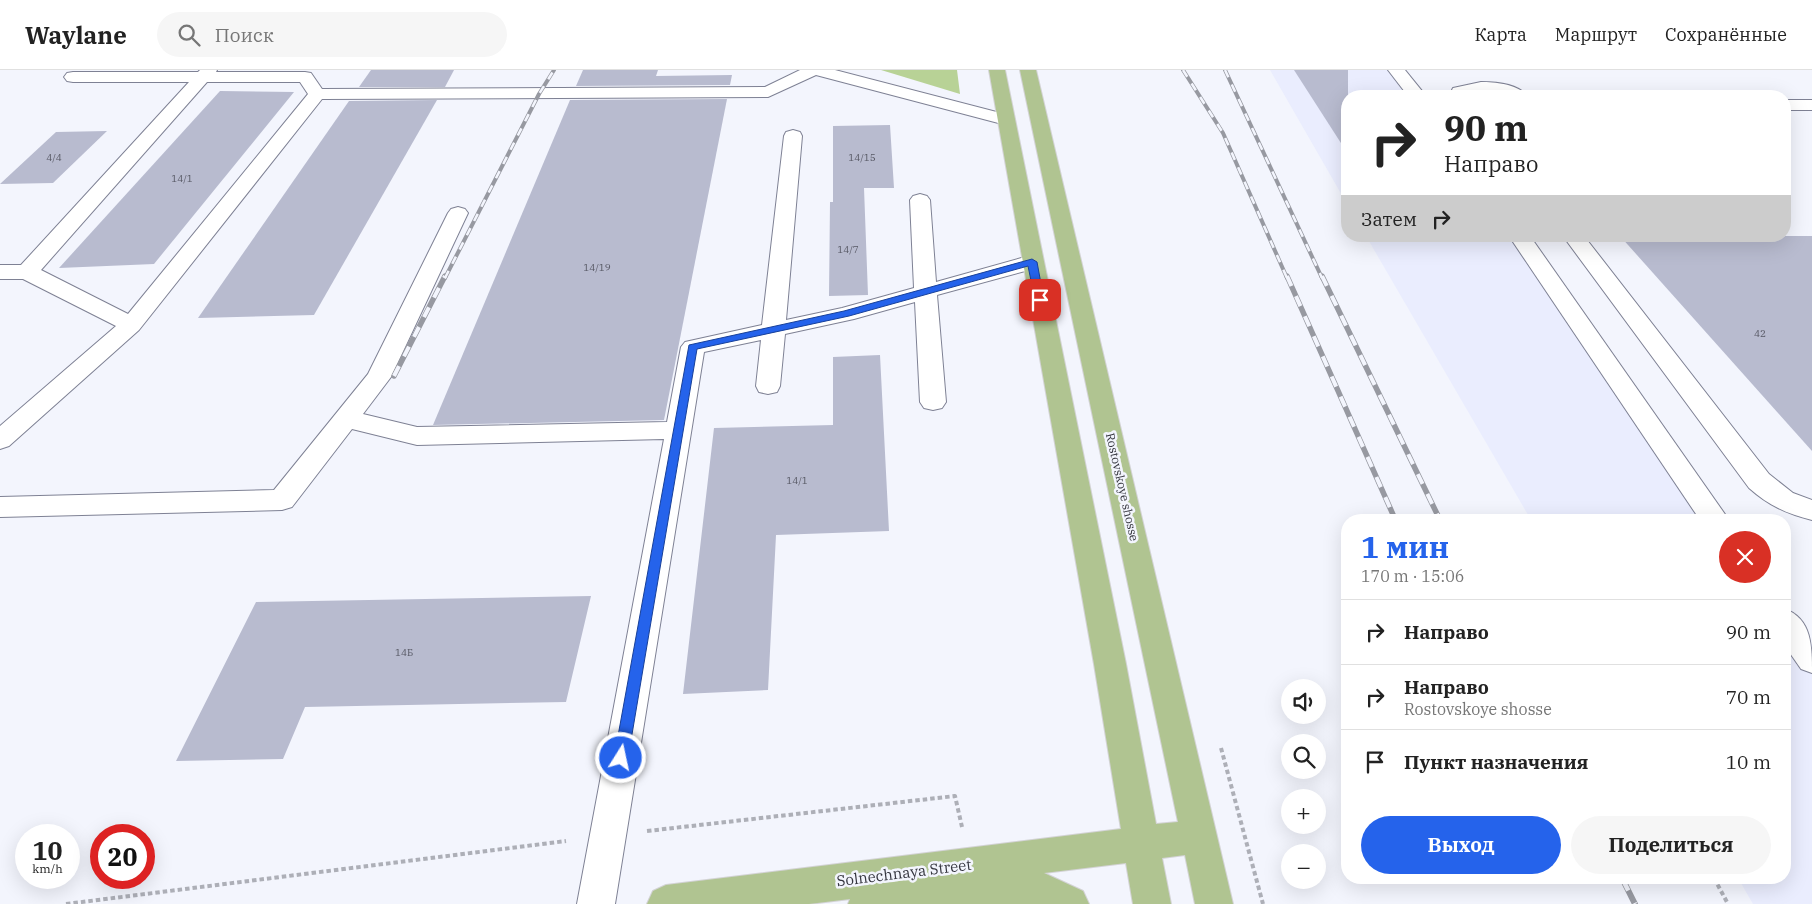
<!DOCTYPE html>
<html lang="ru">
<head>
<meta charset="utf-8">
<style>
	body { margin:0; font-family:"IBM Plex Serif",serif; background:#f6f6f6; color:#222; height:100vh; display:flex; flex-direction:column; font-size:19px; white-space:nowrap }
	* { box-sizing:border-box; margin:0 }
	p { font-size:16px; color:#767676 }
	.icon { flex:none; width:28px; height:28px; fill:none; stroke:currentColor; stroke-width:2; stroke-linecap:round; stroke-linejoin:round }
	.map { position:relative; flex:1; overflow:hidden }
	.side { position:absolute; left:1341px; top:444px; width:450px; height:370px; display:flex; flex-direction:column; background:#fff; border-radius:20px; box-shadow:0 5px 20px #0002 }
	.side>* { flex:none }
	.hud { position:absolute; left:1341px; top:20px; width:450px; height:152px; border-radius:20px; box-shadow:0 5px 20px #0002; background:#fff; color:#222; overflow:hidden }
	.fabs { position:absolute; left:1281px; top:609px; display:grid; gap:10px }
	.fabs a { display:grid; place-items:center; width:45px; height:45px; border-radius:50%; background:#fff; box-shadow:0 5px 20px #0002; font-size:25px }
	.speed { position:absolute; left:15px; top:754px; display:flex; gap:10px; font-size:25px; font-weight:700; text-align:center }
	.speed>* { display:grid; place-content:center; width:65px; height:65px; border-radius:50%; background:#fff; box-shadow:0 5px 20px #0002; line-height:1 }
	.speed small { font-size:12px; font-weight:400 }
	.speed .limit { border:8px solid #d22; background:#fff; color:#111 }
	.pin { position:absolute; display:grid; place-items:center; width:42px; height:42px; color:#fff; margin:-21px; border-radius:10px; box-shadow:0 2px 8px #0006 }
	.me { position:absolute; width:55px; margin:-28px; rotate:10deg; stroke-linejoin:round; filter:drop-shadow(0 0 4px #0008) }
	.turn { display:flex; align-items:center; gap:18px; height:105px; padding:0 20px; font-size:22px }
	.turn .icon { width:65px; height:65px; stroke-width:2.5 }
	.turn b { display:block; font-size:35px; line-height:42px }
	.then { display:flex; align-items:center; height:48px; padding:0 20px; background:#0003; gap:10px; font-size:19px }
	.round { display:grid; place-items:center; flex:none; width:52px; height:52px; border-radius:26px; background:#f6f6f6 }
	.headline { display:flex; align-items:center; justify-content:space-between; height:85px; padding:0 20px }
	h1 { font-size:30px; font-weight:700; line-height:38px; color:#2563eb }
	.action { display:flex; gap:10px; margin-top:auto; padding:10px 20px }
	.action a { flex:1; height:58px; border-radius:30px; background:#2563eb; color:#fff; font-size:20px; font-weight:700; line-height:58px; text-align:center }
	.action a+a { background:#f6f6f6; color:#222 }
	ul { padding:0; list-style:none }
	li { display:flex; align-items:center; gap:15px; height:65px; padding:0 20px; border-top:1px solid #e0e0e0 }
	li div { flex:1 }
	li b { display:block; font-size:19px }
	li em { font-style:normal }
	header { display:flex; align-items:center; gap:30px; box-sizing:border-box; height:70px; padding:0 25px; background:#fff; border-bottom:1px solid #e0e0e0 }
	header strong { font-size:24px }
	nav { display:flex; gap:28px; margin-inline-start:auto; font-size:18px }
	.search { width:350px; height:45px; background:#f6f6f6; display:flex; align-items:center; gap:12px; box-sizing:border-box; padding:0 18px; border-radius:28px; color:#767676; font-size:19px }
	.map>svg:first-child { display:block }
	.built { fill:#eaedfe }
	.green { fill:#b8d296 }
	.building { fill:#b8bbcf }
	.lines { fill:none; stroke-linecap:round; stroke-linejoin:round }
	.minor-casing { stroke:#7e8194; stroke-width:2 }
	.major-casing { stroke:#d3d3d5; stroke-width:2 }
	.path { stroke:#adafb7; stroke-width:4; stroke-dasharray:4.5 3; stroke-linecap:butt }
	.minor { fill:#fff; fill-rule:evenodd }
	.major { fill:#b0c491; fill-rule:evenodd }
	.rail-far2-casing { stroke:#9799a1; stroke-width:4 }
	.rail-far1-casing { stroke:#9799a1; stroke-width:5.5 }
	.rail-casing { stroke:#9799a1; stroke-width:6 }
	.rail-far2 { stroke:#f3f5fd; stroke-width:2.5; stroke-dasharray:8; stroke-linecap:butt }
	.rail-far1 { stroke:#f3f5fd; stroke-width:4; stroke-dasharray:11; stroke-linecap:butt }
	.rail { stroke:#f3f5fd; stroke-width:4.5; stroke-dasharray:14; stroke-linecap:butt }
	.route { fill:#2563eb; stroke:#184099 }
	.labels { text-anchor:middle; stroke-width:5; stroke-linejoin:round; paint-order:stroke }
	.number-label { font-size:10px; fill:#565763 }
	.street-label { font-size:12px; fill:#35363f; stroke:#f3f5fd }
	.near-street-label { font-size:15px; fill:#35363f; stroke:#f3f5fd }
</style>
</head>
<body>
<header>
<strong>Waylane</strong>
<div class="search"><svg class="icon" aria-label="search" viewBox="0 0 24 24"><circle cx="10" cy="10" r="6"/><path d="M15 15l6 6"/></svg>Поиск</div>
<nav><a>Карта</a><a>Маршрут</a><a>Сохранённые</a></nav>
</header>
<div class="map">
<svg width="1812" height="834" viewBox="0 0 1812 834">
	<rect width="100%" height="100%" fill="#f3f5fd"/>
	<g class="built">
		<polygon points="1270,0 1391,0 1413,26 1348,26 1347,134"/>
		<polygon points="1366,166 1512,166 1705,450 1531,450"/>
		<polygon points="1785,567 1800,573 1812,574 1812,834 1753,834 1738,808 1785,808"/>
	</g>
	<polygon class="green" points="881,0 957,0 960,24"/>
	<g class="building">
		<polygon points="371,0 454,0 445,17 359,17"/>
		<polygon points="583,0 658,0 656,6 732,5 730,15 576,16"/>
		<polygon points="1294,0 1348,0 1348,84"/>
		<polygon points="220,21 294,22 154,194 59,198"/>
		<polygon points="727,29 664,350 433,355 570,30"/>
		<polygon points="437,30 314,245 198,248 349,31"/>
		<polygon points="890,55 894,118 864,118 868,225 829,226 830,132 833,132 833,56"/>
		<polygon points="107,61 53,113 0,114 56,62"/>
		<polygon points="1620,166 1812,166 1812,381"/>
		<polygon points="880,285 889,461 776,465 768,620 683,624 714,358 833,355 833,287"/>
		<polygon points="591,526 566,632 305,637 283,689 176,691 256,532"/>
	</g>
	<g class="lines">
		<g class="minor-casing">
			<g id="minor">
				<path d="M 200,0 L 217,0 L 216,2 L 305,2 L 311,3 L 322,19 L 765,17 L 800,0 L 835,0 L 1012,46 L 1015,50 L 1012,54 L 1006,55 L 816,5 L 768,27 L 322,29 L 139,260 L 9,376 L 0,379 L 0,356 L 116,256 L 23,209 L 0,209 L 0,195 L 21,195 L 189,12 L 73,12 L 67,11 L 64,7 L 67,3 L 73,2 L 198,2 ZM 207,12 L 300,12 L 308,24 L 128,244 L 41,200 Z"/>
				<polygon points="1388,0 1405,0 1426,26 1408,26"/>
				<path d="M 1481,12 C 1495,12 1518,14 1527,26 C 1512,27 1498,22 1484,22 C 1471,22 1462,27 1449,26 L 1453,18 Z"/>
				<rect x="1785" y="30" width="27" height="10"/>
				<polygon points="793,60 800,62 802,66 786,250 842,238 914,218 910,130 913,126 920,124 927,126 930,130 936,212 1032,185 1040,187 1043,192 1040,197 937,225 946,332 942,338 933,340 924,338 920,332 915,232 854,249 785,264 780,316 777,322 768,324 759,322 756,316 761,270 704,282 615,834 577,834 664,369 417,375 352,359 292,437 282,440 0,447 0,427 274,420 368,304 448,143 451,139 458,137 465,139 468,143 391,307 363,344 417,357 667,352 681,277 685,272 762,255 784,66 786,62"/>
				<polygon points="1509,166 1530,166 1729,450 1700,450"/>
				<path d="M 1563,166 L 1584,166 L 1769,404 L 1793,423 L 1812,430 L 1812,450 C 1787,444 1768,435 1749,418 Z"/>
				<path d="M 1785,539 C 1812,549 1812,577 1812,603 L 1801,599 L 1785,576 Z"/>
			</g>
		</g>
		<g class="major-casing">
			<polygon id="major" points="989,0 1005,0 1126,594 1156,754 1178,752 1020,0 1036,0 1233,834 1195,834 1185,785 1162,788 1171,834 1133,834 1126,793 1044,803 1083,821 1089,834 848,834 850,829 809,834 647,834 653,821 666,815 1121,759 1094,594"/>
		</g>
		<g class="path">
			<polyline points="1221,678 1263,834"/>
			<polyline points="647,761 955,726 962,757"/>
			<polyline points="1714,808 1728,834"/>
			<polyline points="66,834 566,771"/>
		</g>
		<use href="#minor" class="minor"/>
		<use href="#major" class="major"/>
		<g class="rail-far2-casing">
			<g id="rail-far2">
				<polyline points="1183,0 1223,63 1287,208"/>
				<polyline points="1225,0 1322,208"/>
				<polyline points="445,208 539,24 554,0"/>
			</g>
		</g>
		<g class="rail-far1-casing">
			<g id="rail-far1">
				<polyline points="1287,206 1395,449"/>
				<polyline points="1322,206 1440,450"/>
				<polyline points="394,306 445,206"/>
			</g>
		</g>
		<g class="rail-casing">
			<polyline id="rail" points="1622,808 1635,834"/>
		</g>
		<use href="#rail-far2" class="rail-far2"/>
		<use href="#rail-far1" class="rail-far1"/>
		<use href="#rail" class="rail"/>
	</g>
	<polygon class="route" points="1032,189 1037,192 1044,230 1043,232 1040,233 1035,230 1028,196 849,246 697,279 628,688 626,692 621,694 616,692 614,688 689,275 844,241"/>
	<g class="labels">
		<g class="number-label">
			<text x="54" y="91">4/4</text>
			<text x="862" y="91">14/15</text>
			<text x="182" y="112">14/1</text>
			<text x="848" y="183">14/7</text>
			<text x="597" y="201">14/19</text>
			<text x="1760" y="267">42</text>
			<text x="797" y="414">14/1</text>
			<text x="404" y="586">14Б</text>
		</g>
		<g class="street-label">
			<text transform="translate(1122 417) rotate(77)" y="4">Rostovskoye shosse</text>
		</g>
		<g class="near-street-label">
			<text transform="translate(904 803) rotate(-7)" y="5">Solnechnaya Street</text>
		</g>
	</g>
</svg>
<div class="fabs">
<a><svg class="icon" aria-label="sound" viewBox="0 0 24 24"><path d="M4 9h4l5-4v14l-5-4H4zM17 9q2 3 0 6"/></svg></a>
<a><svg class="icon" aria-label="search" viewBox="0 0 24 24"><circle cx="10" cy="10" r="6"/><path d="M15 15l6 6"/></svg></a>
<a>+</a>
<a>−</a>
</div>
<div class="speed"><div>10<small>km/h</small></div><div class="limit">20</div></div>
<div class="pin" style="left:1040px;top:230px;background:#d93025"><svg class="icon" aria-label="arrive" viewBox="0 0 24 24"><path d="M6 21V4h12l-3 4 3 4H6"/></svg></div>
<svg class="me" style="left:621px;top:688px" viewBox="-20 -20 40 40"><circle r="17" fill="#2563eb" stroke="#fff" stroke-width="3"/><path d="M0-11L8 9 0 5-8 9z" fill="#fff"/></svg>
<div class="hud">
<div class="turn"><svg class="icon" aria-label="right" viewBox="0 0 24 24"><path d="M7 20v-9h11M14 6l5 5-5 5"/></svg><div><b>90 m</b>Направо</div></div>
<div class="then">Затем<svg class="icon" aria-label="right" viewBox="0 0 24 24"><path d="M7 20v-9h11M14 6l5 5-5 5"/></svg></div>
</div>
<section class="side">
<div class="headline"><div><h1>1 мин</h1><p>170 m · 15:06</p></div><a class="round" style="background:#d93025;color:#fff"><svg class="icon" aria-label="close" viewBox="0 0 24 24"><path d="M6 6l12 12M18 6L6 18"/></svg></a></div>
<ul>
<li><svg class="icon" aria-label="right" viewBox="0 0 24 24"><path d="M7 20v-9h11M14 6l5 5-5 5"/></svg><div><b>Направо</b></div><em>90 m</em></li>
<li><svg class="icon" aria-label="right" viewBox="0 0 24 24"><path d="M7 20v-9h11M14 6l5 5-5 5"/></svg><div><b>Направо</b><p>Rostovskoye shosse</p></div><em>70 m</em></li>
<li><svg class="icon" aria-label="arrive" viewBox="0 0 24 24"><path d="M6 21V4h12l-3 4 3 4H6"/></svg><div><b>Пункт назначения</b></div><em>10 m</em></li>
</ul>
<div class="action"><a>Выход</a><a>Поделиться</a></div>
</section>
</div>
</body>
</html>
